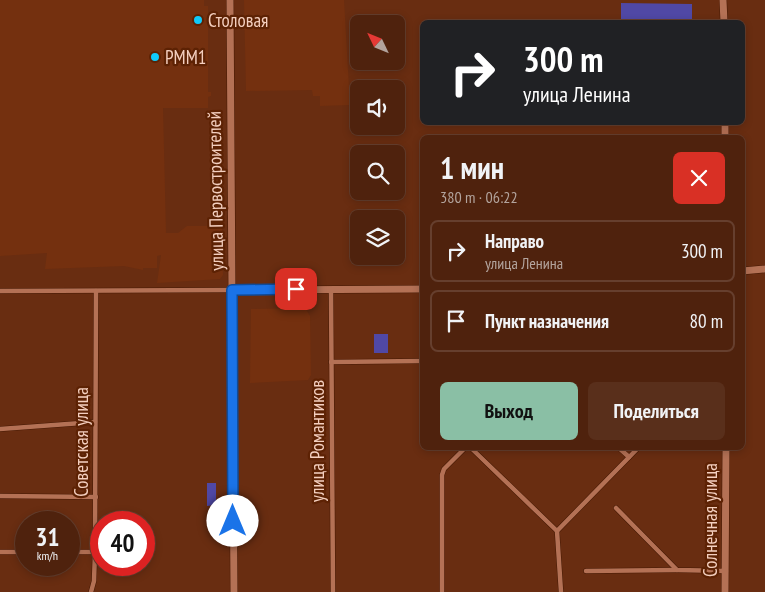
<!DOCTYPE html>
<html lang="ru">
<head>
<meta charset="utf-8">
<style>
	body { margin:0; font-family:"PT Sans Narrow",sans-serif; background:#592f1b; color:#f1f3f6; height:100vh; display:flex; flex-direction:column; font-size:19px; white-space:nowrap }
	* { box-sizing:border-box; margin:0 }
	p { font-size:16px; color:#b3a49d }
	.icon { flex:none; width:28px; height:28px; fill:none; stroke:currentColor; stroke-width:2; stroke-linecap:round; stroke-linejoin:round }
	.map { position:relative; flex:1; overflow:hidden }
	.panel { position:absolute; left:420px; top:135px; width:325px; height:315px; display:flex; flex-direction:column; background:#4f220d; border-radius:8px; box-shadow:0 2px 8px #0003,0 0 0 1px #663f2e }
	.panel>* { flex:none }
	.top-card { position:absolute; left:420px; top:20px; width:325px; height:105px; border-radius:8px; box-shadow:0 2px 8px #0003,0 0 0 1px #663f2e; background:#202124; color:#fff; overflow:hidden }
	.needle { width:32px; rotate:313deg }
	.fabs { position:absolute; left:350px; top:15px; display:grid; gap:10px }
	.fabs a { display:grid; place-items:center; width:55px; height:55px; border-radius:8px; background:#4f220d; box-shadow:0 2px 8px #0003,0 0 0 1px #663f2e; font-size:25px }
	.speed { position:absolute; left:15px; top:511px; display:flex; gap:10px; font-size:25px; font-weight:700; text-align:center }
	.speed>* { display:grid; place-content:center; width:65px; height:65px; border-radius:50%; background:#4f220d; box-shadow:0 2px 8px #0003,0 0 0 1px #663f2e; line-height:1 }
	.speed small { font-size:12px; font-weight:400 }
	.speed .limit { border:8px solid #d22; background:#fff; color:#111 }
	.pin { position:absolute; display:grid; place-items:center; width:42px; height:42px; color:#fff; margin:-21px; border-radius:10px; box-shadow:0 2px 8px #0006 }
	.me { position:absolute; width:55px; margin:-28px; rotate:0deg; stroke-linejoin:round; filter:drop-shadow(0 0 4px #0008) }
	.turn { display:flex; align-items:center; gap:18px; height:105px; padding:0 20px; font-size:22px }
	.turn .icon { width:65px; height:65px; stroke-width:2.5 }
	.turn b { display:block; font-size:35px; line-height:42px }
	.round { display:grid; place-items:center; flex:none; width:52px; height:52px; border-radius:8px; background:#592f1b }
	.headline { display:flex; align-items:center; justify-content:space-between; height:85px; padding:0 20px }
	h1 { font-size:30px; font-weight:600; line-height:38px }
	.button { display:flex; gap:10px; margin-top:auto; padding:10px 20px }
	.button a { flex:1; height:58px; border-radius:8px; background:#8abfa5; color:#111; font-size:20px; font-weight:600; line-height:58px; text-align:center }
	.button a+a { background:#592f1b; color:#f1f3f6 }
	ul { padding:0; list-style:none }
	li { display:flex; align-items:center; gap:15px; height:62px; margin:0 10px 8px; padding:0 10px; border:2px solid #663f2e; border-radius:8px }
	li div { flex:1 }
	li b { display:block; font-size:19px }
	li em { font-style:normal }
	.map>svg:first-child { display:block }
	.built { fill:#74300f }
	.green { fill:#5048a5 }
	.lines { fill:none; stroke-linecap:round; stroke-linejoin:round }
	.street-casing { stroke:#451904; stroke-width:5.5 }
	.secondary-casing { stroke:#451904; stroke-width:8 }
	.street { stroke:#b47155; stroke-width:4.5 }
	.secondary { stroke:#b47155; stroke-width:7 }
	.route-casing { stroke:#114b97; stroke-width:12 }
	.route { stroke:#1a73e8; stroke-width:9 }
	.poi-dot { fill:#0fcafa; stroke:#5d2204; stroke-width:2 }
	.labels { text-anchor:middle; stroke-width:4.5; stroke-linejoin:round; paint-order:stroke }
	.poi-label { font-size:19px; fill:#f4cfbf; stroke:#5d2204; text-anchor:start }
	.street-label { font-size:19px; fill:#f4cfbf; stroke:#5d2204 }
</style>
</head>
<body>
<div class="map">
<svg width="765" height="592" viewBox="0 0 765 592">
	<rect width="100%" height="100%" fill="#692d11"/>
	<g class="built">
		<polygon points="0,0 204,0 204,6 208,6 208,92 211,92 211,96 208,97 208,108 163,108 166,233 178,233 187,226 222,226 223,275 220,279 157,283 161,255 157,256 157,268 143,268 143,270 124,266 45,269 47,253 0,256"/>
		<polygon points="244,0 344,0 350,105 320,106 320,96 313,96 312,90 246,91"/>
		<polygon points="305,308 310,316 311,375 308,380 250,383 251,309"/>
	</g>
	<g class="green">
		<polygon points="621,3 692,4 692,22 621,22"/>
		<rect x="374" y="334" width="14" height="19"/>
		<polygon points="207,483 216,483 216,505 207,506"/>
	</g>
	<g class="lines">
		<g class="street-casing">
			<g id="street">
				<polyline points="331,289 333,592"/>
				<polyline points="0,291 232,290"/>
				<polyline points="331,362 422,361"/>
				<polyline points="0,429 95,422"/>
				<polyline points="471,448 557,531"/>
				<polyline points="619,448 629,457"/>
				<polyline points="0,496 96,497"/>
				<polyline points="616,508 677,570 726,571"/>
				<polyline points="0,552 26,552"/>
				<polyline points="69,552 95,552"/>
				<polyline points="586,571 677,570"/>
				<polyline points="91,592 94,581 95,552 96,291"/>
				<polyline points="442,592 442,475 444,469 465,448"/>
				<polyline points="561,592 557,531 638,448"/>
			</g>
		</g>
		<g class="secondary-casing">
			<g id="secondary">
				<polyline points="230,0 234,592"/>
				<polyline points="723,0 724,22"/>
				<polyline points="725,122 725,138"/>
				<polyline points="742,271 765,269"/>
				<polyline points="232,290 422,289"/>
				<polyline points="725,592 726,448"/>
			</g>
		</g>
		<use href="#street" class="street"/>
		<use href="#secondary" class="secondary"/>
	</g>
	<g class="lines">
		<g class="route-casing">
			<polyline id="route" points="233,521 232,290 296,289"/>
		</g>
		<use href="#route" class="route"/>
	</g>
	<g class="poi-dot">
		<circle cx="198" cy="20" r="5"/>
		<circle cx="155" cy="57" r="5"/>
	</g>
	<g class="labels">
		<g class="poi-label">
			<text x="208" y="27">Столовая</text>
			<text x="165" y="64">РММ1</text>
		</g>
		<g class="street-label">
			<text transform="translate(215 191) rotate(-91)" y="7">улица Первостроителей</text>
			<text transform="translate(317 441) rotate(-90)" y="7">улица Романтиков</text>
			<text transform="translate(81 442) rotate(-90)" y="7">Советская улица</text>
			<text transform="translate(710 520) rotate(-90)" y="7">Солнечная улица</text>
		</g>
	</g>
</svg>
<div class="fabs">
<a><svg class="needle" viewBox="-14 -14 28 28"><path d="M0-13l5 13h-10z" fill="#e53935"/><path d="M0 13l5-13h-10z" fill="#b3a49d"/></svg></a>
<a><svg class="icon" aria-label="sound" viewBox="0 0 24 24"><path d="M4 9h4l5-4v14l-5-4H4zM17 9q2 3 0 6"/></svg></a>
<a><svg class="icon" aria-label="search" viewBox="0 0 24 24"><circle cx="10" cy="10" r="6"/><path d="M15 15l6 6"/></svg></a>
<a><svg class="icon" aria-label="layers" viewBox="0 0 24 24"><path d="M12 4l9 5-9 5-9-5zM3 14l9 5 9-5"/></svg></a>
</div>
<div class="speed"><div>31<small>km/h</small></div><div class="limit">40</div></div>
<div class="pin" style="left:296px;top:289px;background:#d93025"><svg class="icon" aria-label="arrive" viewBox="0 0 24 24"><path d="M6 21V4h12l-3 4 3 4H6"/></svg></div>
<svg class="me" style="left:233px;top:521px" viewBox="-20 -20 40 40"><circle r="19" fill="#fff"/><path d="M0-13L10 11 0 6-10 11z" fill="#1a73e8"/></svg>
<div class="top-card">
<div class="turn"><svg class="icon" aria-label="right" viewBox="0 0 24 24"><path d="M7 20v-9h11M14 6l5 5-5 5"/></svg><div><b>300 m</b>улица Ленина</div></div>
</div>
<section class="panel">
<div class="headline"><div><h1>1 мин</h1><p>380 m · 06:22</p></div><a class="round" style="background:#d93025;color:#fff"><svg class="icon" aria-label="close" viewBox="0 0 24 24"><path d="M6 6l12 12M18 6L6 18"/></svg></a></div>
<ul>
<li><svg class="icon" aria-label="right" viewBox="0 0 24 24"><path d="M7 20v-9h11M14 6l5 5-5 5"/></svg><div><b>Направо</b><p>улица Ленина</p></div><em>300 m</em></li>
<li><svg class="icon" aria-label="arrive" viewBox="0 0 24 24"><path d="M6 21V4h12l-3 4 3 4H6"/></svg><div><b>Пункт назначения</b></div><em>80 m</em></li>
</ul>
<div class="button"><a>Выход</a><a>Поделиться</a></div>
</section>
</div>
</body>
</html>
